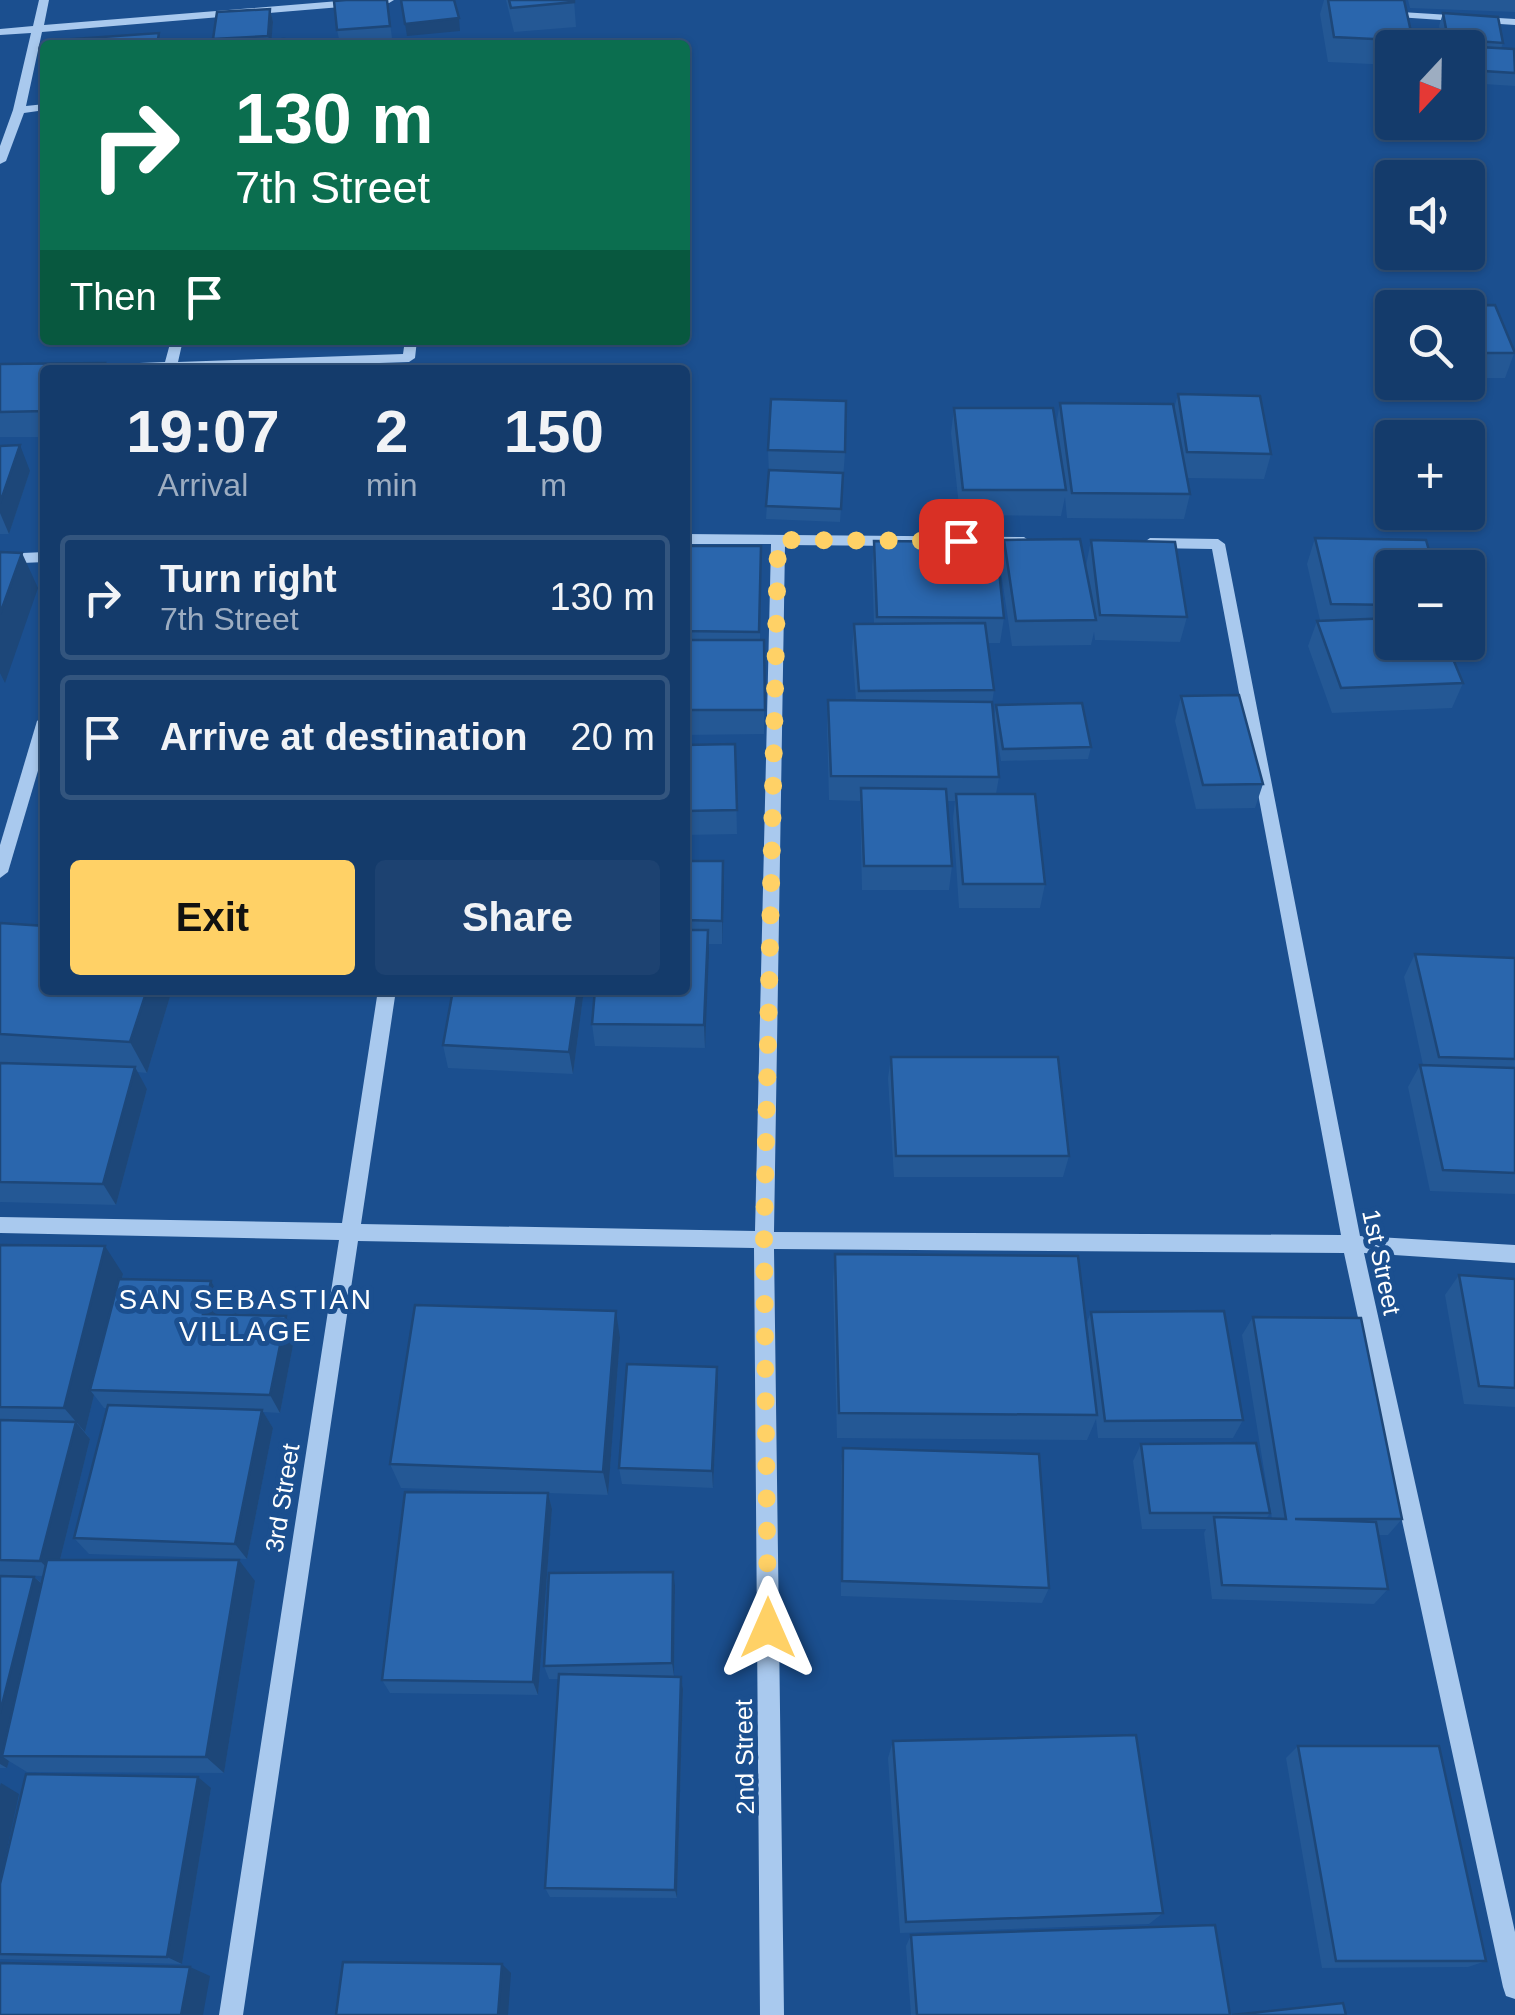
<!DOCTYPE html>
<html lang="en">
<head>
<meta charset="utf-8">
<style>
	body { margin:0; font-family:Helvetica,sans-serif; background:#1d4271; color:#f1f3f6; height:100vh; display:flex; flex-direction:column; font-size:38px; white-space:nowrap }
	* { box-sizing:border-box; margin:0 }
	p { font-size:32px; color:#9dadc1 }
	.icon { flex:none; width:55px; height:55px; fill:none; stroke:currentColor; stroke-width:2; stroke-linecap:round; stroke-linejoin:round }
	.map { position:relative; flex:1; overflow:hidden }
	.side { position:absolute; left:40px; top:365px; width:650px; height:630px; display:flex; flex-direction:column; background:#143b6b; border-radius:10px; box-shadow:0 2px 8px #0004,0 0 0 2px #33557e }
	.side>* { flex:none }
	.banner { position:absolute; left:40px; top:40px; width:650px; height:305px; border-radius:10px; box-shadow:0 2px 8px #0004,0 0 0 2px #33557e; background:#0b6e4f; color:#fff; overflow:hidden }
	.needle { width:65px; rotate:202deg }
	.controls { position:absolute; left:1375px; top:30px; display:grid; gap:20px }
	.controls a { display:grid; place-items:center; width:110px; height:110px; border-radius:10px; background:#143b6b; box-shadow:0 2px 8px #0004,0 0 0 2px #33557e; font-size:50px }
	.pin { position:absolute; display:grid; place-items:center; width:85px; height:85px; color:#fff; margin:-42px; border-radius:20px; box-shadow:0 5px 15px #0006 }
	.me { position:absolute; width:110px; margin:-55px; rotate:0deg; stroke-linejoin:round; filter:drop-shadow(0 0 8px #0008) }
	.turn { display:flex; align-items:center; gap:35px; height:210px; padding:0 30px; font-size:45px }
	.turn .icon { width:130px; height:130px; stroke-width:2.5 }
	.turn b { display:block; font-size:70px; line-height:85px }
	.then { display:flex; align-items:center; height:95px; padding:0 30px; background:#0003; gap:20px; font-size:38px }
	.eta { display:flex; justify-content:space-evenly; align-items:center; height:170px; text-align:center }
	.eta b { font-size:60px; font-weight:700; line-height:70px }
	.button { display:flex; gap:20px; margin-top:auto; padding:20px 30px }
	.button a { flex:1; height:115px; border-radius:10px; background:#ffd166; color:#111; font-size:40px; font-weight:700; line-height:115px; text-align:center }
	.button a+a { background:#1d4271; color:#f1f3f6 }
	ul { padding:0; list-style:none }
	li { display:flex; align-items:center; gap:30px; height:125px; margin:0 20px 15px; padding:0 10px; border:5px solid #33557e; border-radius:10px }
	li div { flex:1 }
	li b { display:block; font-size:38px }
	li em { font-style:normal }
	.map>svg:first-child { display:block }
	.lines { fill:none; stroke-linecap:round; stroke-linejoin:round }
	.minor { fill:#a9c9ee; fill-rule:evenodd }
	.wall { fill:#245895 }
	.shaded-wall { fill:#1d4779 }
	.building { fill:#2a66ad; stroke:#1d4779; stroke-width:2.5 }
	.route { stroke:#ffd166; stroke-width:18; stroke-dasharray:0 32.4 }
	.labels { text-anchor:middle; stroke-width:10; stroke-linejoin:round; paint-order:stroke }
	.street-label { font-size:25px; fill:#fff; stroke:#1b4f8f }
	.neighbourhood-label { font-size:28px; letter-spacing:2.5px; fill:#fff; stroke:#1b4f8f }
</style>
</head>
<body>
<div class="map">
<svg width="1515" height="2015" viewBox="0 0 1515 2015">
	<rect width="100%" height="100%" fill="#1b4f8f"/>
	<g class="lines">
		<g class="minor">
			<polygon points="39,0 49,0 44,25 351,0 394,0 389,3 42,32 26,106 45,104 45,110 24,113 6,161 0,164 0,146 13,110 31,33 0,35 0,29 33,26"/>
			<polygon points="1401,12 1515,19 1515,25 1397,17 1397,13"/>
			<polygon points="171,340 183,340 178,362 403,354 405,340 417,340 415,358 409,362 177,370 56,370 63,366 165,362"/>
			<polygon points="685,534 1024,537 1031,542 1024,547 785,545 774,1232 1341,1235 1212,549 1150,548 1143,543 1150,538 1218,539 1225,544 1360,1236 1515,1245 1515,1263 1364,1253 1515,1932 1515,1999 1506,1996 1503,1987 1344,1253 774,1249 784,2015 760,2015 754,1248 358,1241 243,2015 219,2015 339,1240 0,1233 0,1217 342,1223 378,990 396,990 361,1224 755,1231 771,544 685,544"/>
			<polygon points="45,552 45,562 0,564 0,554"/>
			<polygon points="45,715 45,747 8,872 0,878 0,845 37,721"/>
		</g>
	</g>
	<g class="wall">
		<polygon points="387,0 392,38 340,43 337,30"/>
		<polygon points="506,0 574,0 576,27 514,32"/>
		<polygon points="1324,0 1404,0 1413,41 1411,48 1392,48 1392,65 1328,62 1320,14"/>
		<polygon points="1408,0 1515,0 1515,12 1410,8"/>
		<polygon points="270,9 273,22 271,40 285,45 215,45 213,39"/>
		<polygon points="1443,13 1503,43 1501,48 1515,53 1515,86 1468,83 1468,48 1443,48 1439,26"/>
		<polygon points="1495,305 1515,351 1505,378 1468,378 1468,308 1411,308 1412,306"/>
		<polygon points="0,364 45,370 45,437 0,437"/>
		<polygon points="1178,394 1271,454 1264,479 1187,478 1190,494 1184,519 1067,518 1065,497 1061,516 960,515 951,433 954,408 1056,425 1060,403 1174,409"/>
		<polygon points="0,446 30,471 9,534 0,534"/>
		<polygon points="768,450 845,452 840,522 766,519 769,475"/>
		<polygon points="1315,538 1392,568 1392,642 1463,683 1452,708 1332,713 1308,646 1317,621 1320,620 1307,564"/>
		<polygon points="1004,540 1086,566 1091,540 1187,617 1180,642 1095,640 1094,632 1091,645 1012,646 1000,565"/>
		<polygon points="874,541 1004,618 1000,643 988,643 994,690 992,704 999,777 996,794 1045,884 1040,908 959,908 953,818 955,801 947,801 952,866 949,890 862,890 860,801 829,800 827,725 828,700 856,701 852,649 854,624 874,624 872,567"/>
		<polygon points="685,546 761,546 760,640 764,640 764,734 685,735"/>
		<polygon points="1181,696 1263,784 1255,808 1196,809 1175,721"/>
		<polygon points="996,705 1091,747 1088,759 1001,761 994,718"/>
		<polygon points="735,744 737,834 685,835 685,745"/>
		<polygon points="685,861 723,861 722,944 708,944 705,1048 595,1046 592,1024 685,990"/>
		<polygon points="0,923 172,990 147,1073 137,1072 147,1089 116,1205 0,1202"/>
		<polygon points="1415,954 1515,958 1515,1194 1430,1191 1408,1087 1420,1065 1423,1065 1404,977"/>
		<polygon points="453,990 584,990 573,1074 448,1068 443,1045"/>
		<polygon points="891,1057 1069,1156 1063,1177 894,1177 888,1078"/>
		<polygon points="0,1245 123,1274 122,1279 211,1281 222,1300 219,1314 286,1316 295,1335 280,1413 263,1412 273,1428 247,1559 89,1554 74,1538 108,1408 104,1408 94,1395 85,1432 90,1439 60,1560 255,1581 224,1773 27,1772 9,1761 7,1768 0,1768 0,1576 34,1577 42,1583 44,1576 0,1575"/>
		<polygon points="835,1254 1086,1325 1091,1312 1243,1420 1233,1438 1098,1438 1096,1419 1087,1440 837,1438 833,1281"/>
		<polygon points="1459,1275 1515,1279 1515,1407 1464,1404 1445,1295"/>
		<polygon points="1253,1317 1402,1519 1388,1535 1378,1535 1388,1589 1374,1604 1212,1599 1204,1533 1206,1529 1142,1529 1133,1461 1141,1444 1270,1513 1266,1519 1272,1519 1242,1335"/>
		<polygon points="620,1338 608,1495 548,1493 552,1509 538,1695 390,1693 382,1680 542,1493 401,1488 390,1464"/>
		<polygon points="718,1385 713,1488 622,1484 619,1468"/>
		<polygon points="843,1448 1049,1588 1042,1603 841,1596 841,1465"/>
		<polygon points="675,1586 674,1676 681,1677 683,1689 677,1898 550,1897 545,1888 559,1679 549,1679 544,1666"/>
		<polygon points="893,1741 1163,1913 1149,1924 900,1933 888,1758"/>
		<polygon points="1298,1746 1486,1961 1468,1967 1322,1968 1286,1758"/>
		<polygon points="211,1788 182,1964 0,1959 0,1884"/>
		<polygon points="911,1935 1230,2015 911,2015 906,1946"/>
	</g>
	<g class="shaded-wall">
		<polygon points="270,9 273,22 271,45 268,36"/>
		<polygon points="459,18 460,31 407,36 405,24"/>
		<polygon points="20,445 30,471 9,534 0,513 0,503"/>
		<polygon points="22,553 38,588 5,683 0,673 0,614"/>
		<polygon points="723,861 724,885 722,944 722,921"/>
		<polygon points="708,930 709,953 705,1048 704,1025"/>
		<polygon points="147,990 172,990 147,1073 130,1042"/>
		<polygon points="578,990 584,990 573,1074 569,1052"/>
		<polygon points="135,1067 147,1089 116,1205 103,1184"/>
		<polygon points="105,1246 123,1274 95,1390 90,1390 94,1395 85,1432 64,1408"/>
		<polygon points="211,1281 222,1300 214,1332 203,1314"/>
		<polygon points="616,1311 620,1338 608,1495 603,1472"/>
		<polygon points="286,1316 295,1335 280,1413 270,1395"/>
		<polygon points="717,1367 718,1385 713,1488 712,1471"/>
		<polygon points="262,1410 273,1428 247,1559 235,1544"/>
		<polygon points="76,1422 90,1439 56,1576 40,1561"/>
		<polygon points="548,1493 552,1509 538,1695 533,1682"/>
		<polygon points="239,1560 255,1581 224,1773 206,1757"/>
		<polygon points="673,1572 675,1586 674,1676 672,1663"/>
		<polygon points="34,1577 50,1591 2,1756 9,1761 7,1768 0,1764 0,1713"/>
		<polygon points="681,1677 683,1689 677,1898 675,1890"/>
		<polygon points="198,1777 211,1788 182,1964 167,1957"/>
		<polygon points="1,1783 19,1794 0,1881 0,1786"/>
		<polygon points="502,1964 511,1973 508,2015 498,2015"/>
		<polygon points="190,1967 210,1976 203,2015 181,2015"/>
	</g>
	<g class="building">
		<polygon points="346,0 387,0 390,26 337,30 334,1"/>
		<polygon points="401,0 454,0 459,18 405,24"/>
		<polygon points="509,0 574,0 574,2 511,8"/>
		<polygon points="1328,0 1404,0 1413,41 1334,37"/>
		<polygon points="270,9 268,36 213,39 217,12"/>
		<polygon points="1443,13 1498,17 1503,43 1448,39"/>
		<polygon points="159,33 157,45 59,45 60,40"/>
		<polygon points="284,39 284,45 225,45 225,42"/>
		<polygon points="1461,46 1514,49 1515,73 1468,70 1468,48 1461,48"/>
		<polygon points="1495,305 1515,353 1468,353 1468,308 1412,308 1412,306"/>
		<polygon points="105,363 103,370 45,370 45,411 0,412 0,364"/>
		<polygon points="1178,394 1260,396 1271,454 1187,452"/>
		<polygon points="771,399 846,401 845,452 768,450"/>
		<polygon points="1060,403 1173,404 1190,494 1072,493"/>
		<polygon points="954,408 1053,408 1066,490 963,490"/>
		<polygon points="20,445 0,503 0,446"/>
		<polygon points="769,470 843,473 841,509 766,506"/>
		<polygon points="1315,538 1426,540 1434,568 1392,568 1392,605 1331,604"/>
		<polygon points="1080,539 1096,620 1016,621 1004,540"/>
		<polygon points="1091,540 1175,542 1187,617 1100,615"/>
		<polygon points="874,541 996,542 1004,618 877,617"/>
		<polygon points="685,546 761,546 759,632 685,631"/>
		<polygon points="0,552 22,553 0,614"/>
		<polygon points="1392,618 1392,642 1446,642 1463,683 1341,688 1317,621"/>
		<polygon points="985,623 994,690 859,691 854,624"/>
		<polygon points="685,640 764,640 765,710 685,710"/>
		<polygon points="1239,695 1263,784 1203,785 1181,696"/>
		<polygon points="828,700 992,702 999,777 831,776"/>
		<polygon points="1082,703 1091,747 1003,749 996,705"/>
		<polygon points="735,744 737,810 685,811 685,745"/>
		<polygon points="861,788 946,789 952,866 864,866"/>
		<polygon points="956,794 1035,794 1045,884 963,884"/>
		<polygon points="685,861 723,861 722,921 685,920"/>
		<polygon points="0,923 45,926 45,990 147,990 130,1042 0,1034"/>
		<polygon points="685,930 708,930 704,1025 592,1024 595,990 685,990"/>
		<polygon points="1415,954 1515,958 1515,1059 1439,1057"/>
		<polygon points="453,990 578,990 569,1052 443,1045"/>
		<polygon points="891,1057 1058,1057 1069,1156 896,1156"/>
		<polygon points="0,1063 135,1067 103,1184 0,1182"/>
		<polygon points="1420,1065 1515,1068 1515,1173 1443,1170"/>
		<polygon points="0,1245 105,1246 64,1408 0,1407"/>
		<polygon points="835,1254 1078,1256 1097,1415 839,1413"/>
		<polygon points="1459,1275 1515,1279 1515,1388 1479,1386"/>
		<polygon points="119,1279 211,1281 203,1314 286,1316 270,1395 90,1390"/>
		<polygon points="415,1305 616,1311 603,1472 390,1464"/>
		<polygon points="1224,1311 1243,1420 1105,1421 1091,1312"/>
		<polygon points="1253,1317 1361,1318 1402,1519 1295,1519 1376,1522 1388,1589 1222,1585 1214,1517 1286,1519"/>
		<polygon points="627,1364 717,1367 712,1471 619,1468"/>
		<polygon points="108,1405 262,1410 235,1544 74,1538"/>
		<polygon points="0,1420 76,1422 40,1561 0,1560"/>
		<polygon points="1256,1443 1270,1513 1150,1513 1141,1444"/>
		<polygon points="843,1448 1039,1454 1049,1588 842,1581"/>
		<polygon points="405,1492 548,1493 533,1682 382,1680"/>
		<polygon points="47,1560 239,1560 206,1757 2,1756"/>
		<polygon points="673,1572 672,1663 544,1666 549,1573"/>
		<polygon points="0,1576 34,1577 0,1713"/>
		<polygon points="559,1674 681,1677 675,1890 545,1888"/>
		<polygon points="1136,1735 1163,1913 906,1922 893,1741"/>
		<polygon points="1298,1746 1439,1746 1486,1961 1336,1961"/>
		<polygon points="26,1774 198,1777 167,1957 0,1954 0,1884"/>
		<polygon points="1215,1925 1230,2015 917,2015 911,1935"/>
		<polygon points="343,1962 502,1964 498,2015 336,2015"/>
		<polygon points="0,1963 190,1967 181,2015 0,2015"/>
		<polygon points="1343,2003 1346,2015 1232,2015"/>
	</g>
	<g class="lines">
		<polyline class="route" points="768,1628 764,1240 778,540 961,541"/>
	</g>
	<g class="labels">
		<g class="street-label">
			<text transform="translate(1382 1262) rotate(78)" y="9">1st Street</text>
			<text transform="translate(282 1498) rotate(-81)" y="9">3rd Street</text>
			<text transform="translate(744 1757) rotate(-91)" y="9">2nd Street</text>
		</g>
		<g class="neighbourhood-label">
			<text x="246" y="1309">SAN SEBASTIAN<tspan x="246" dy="32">VILLAGE</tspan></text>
		</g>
	</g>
</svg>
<div class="controls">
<a><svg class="needle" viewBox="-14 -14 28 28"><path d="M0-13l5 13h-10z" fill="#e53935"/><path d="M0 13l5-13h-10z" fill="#9dadc1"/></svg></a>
<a><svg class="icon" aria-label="sound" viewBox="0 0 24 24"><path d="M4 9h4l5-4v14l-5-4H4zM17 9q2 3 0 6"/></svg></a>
<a><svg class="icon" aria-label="search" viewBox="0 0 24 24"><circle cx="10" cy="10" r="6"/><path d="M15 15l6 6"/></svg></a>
<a>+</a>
<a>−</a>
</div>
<div class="pin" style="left:961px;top:541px;background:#d93025"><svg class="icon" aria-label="arrive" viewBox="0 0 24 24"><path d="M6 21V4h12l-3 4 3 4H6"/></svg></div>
<svg class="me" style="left:768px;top:1628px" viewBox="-20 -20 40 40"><path d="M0-17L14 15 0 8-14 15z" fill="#ffd166" stroke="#fff" stroke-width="4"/></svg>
<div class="banner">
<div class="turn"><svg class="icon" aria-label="right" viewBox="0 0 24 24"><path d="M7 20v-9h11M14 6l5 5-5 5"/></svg><div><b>130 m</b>7th Street</div></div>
<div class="then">Then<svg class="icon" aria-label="arrive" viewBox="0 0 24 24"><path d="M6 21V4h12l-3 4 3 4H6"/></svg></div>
</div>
<section class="side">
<div class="eta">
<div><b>19:07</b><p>Arrival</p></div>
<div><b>2</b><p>min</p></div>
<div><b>150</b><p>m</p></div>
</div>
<ul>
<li><svg class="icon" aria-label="right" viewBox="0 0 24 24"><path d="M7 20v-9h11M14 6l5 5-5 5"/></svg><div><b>Turn right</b><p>7th Street</p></div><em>130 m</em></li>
<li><svg class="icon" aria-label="arrive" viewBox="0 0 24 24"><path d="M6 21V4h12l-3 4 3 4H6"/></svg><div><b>Arrive at destination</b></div><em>20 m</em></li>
</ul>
<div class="button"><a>Exit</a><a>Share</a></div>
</section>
</div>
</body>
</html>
